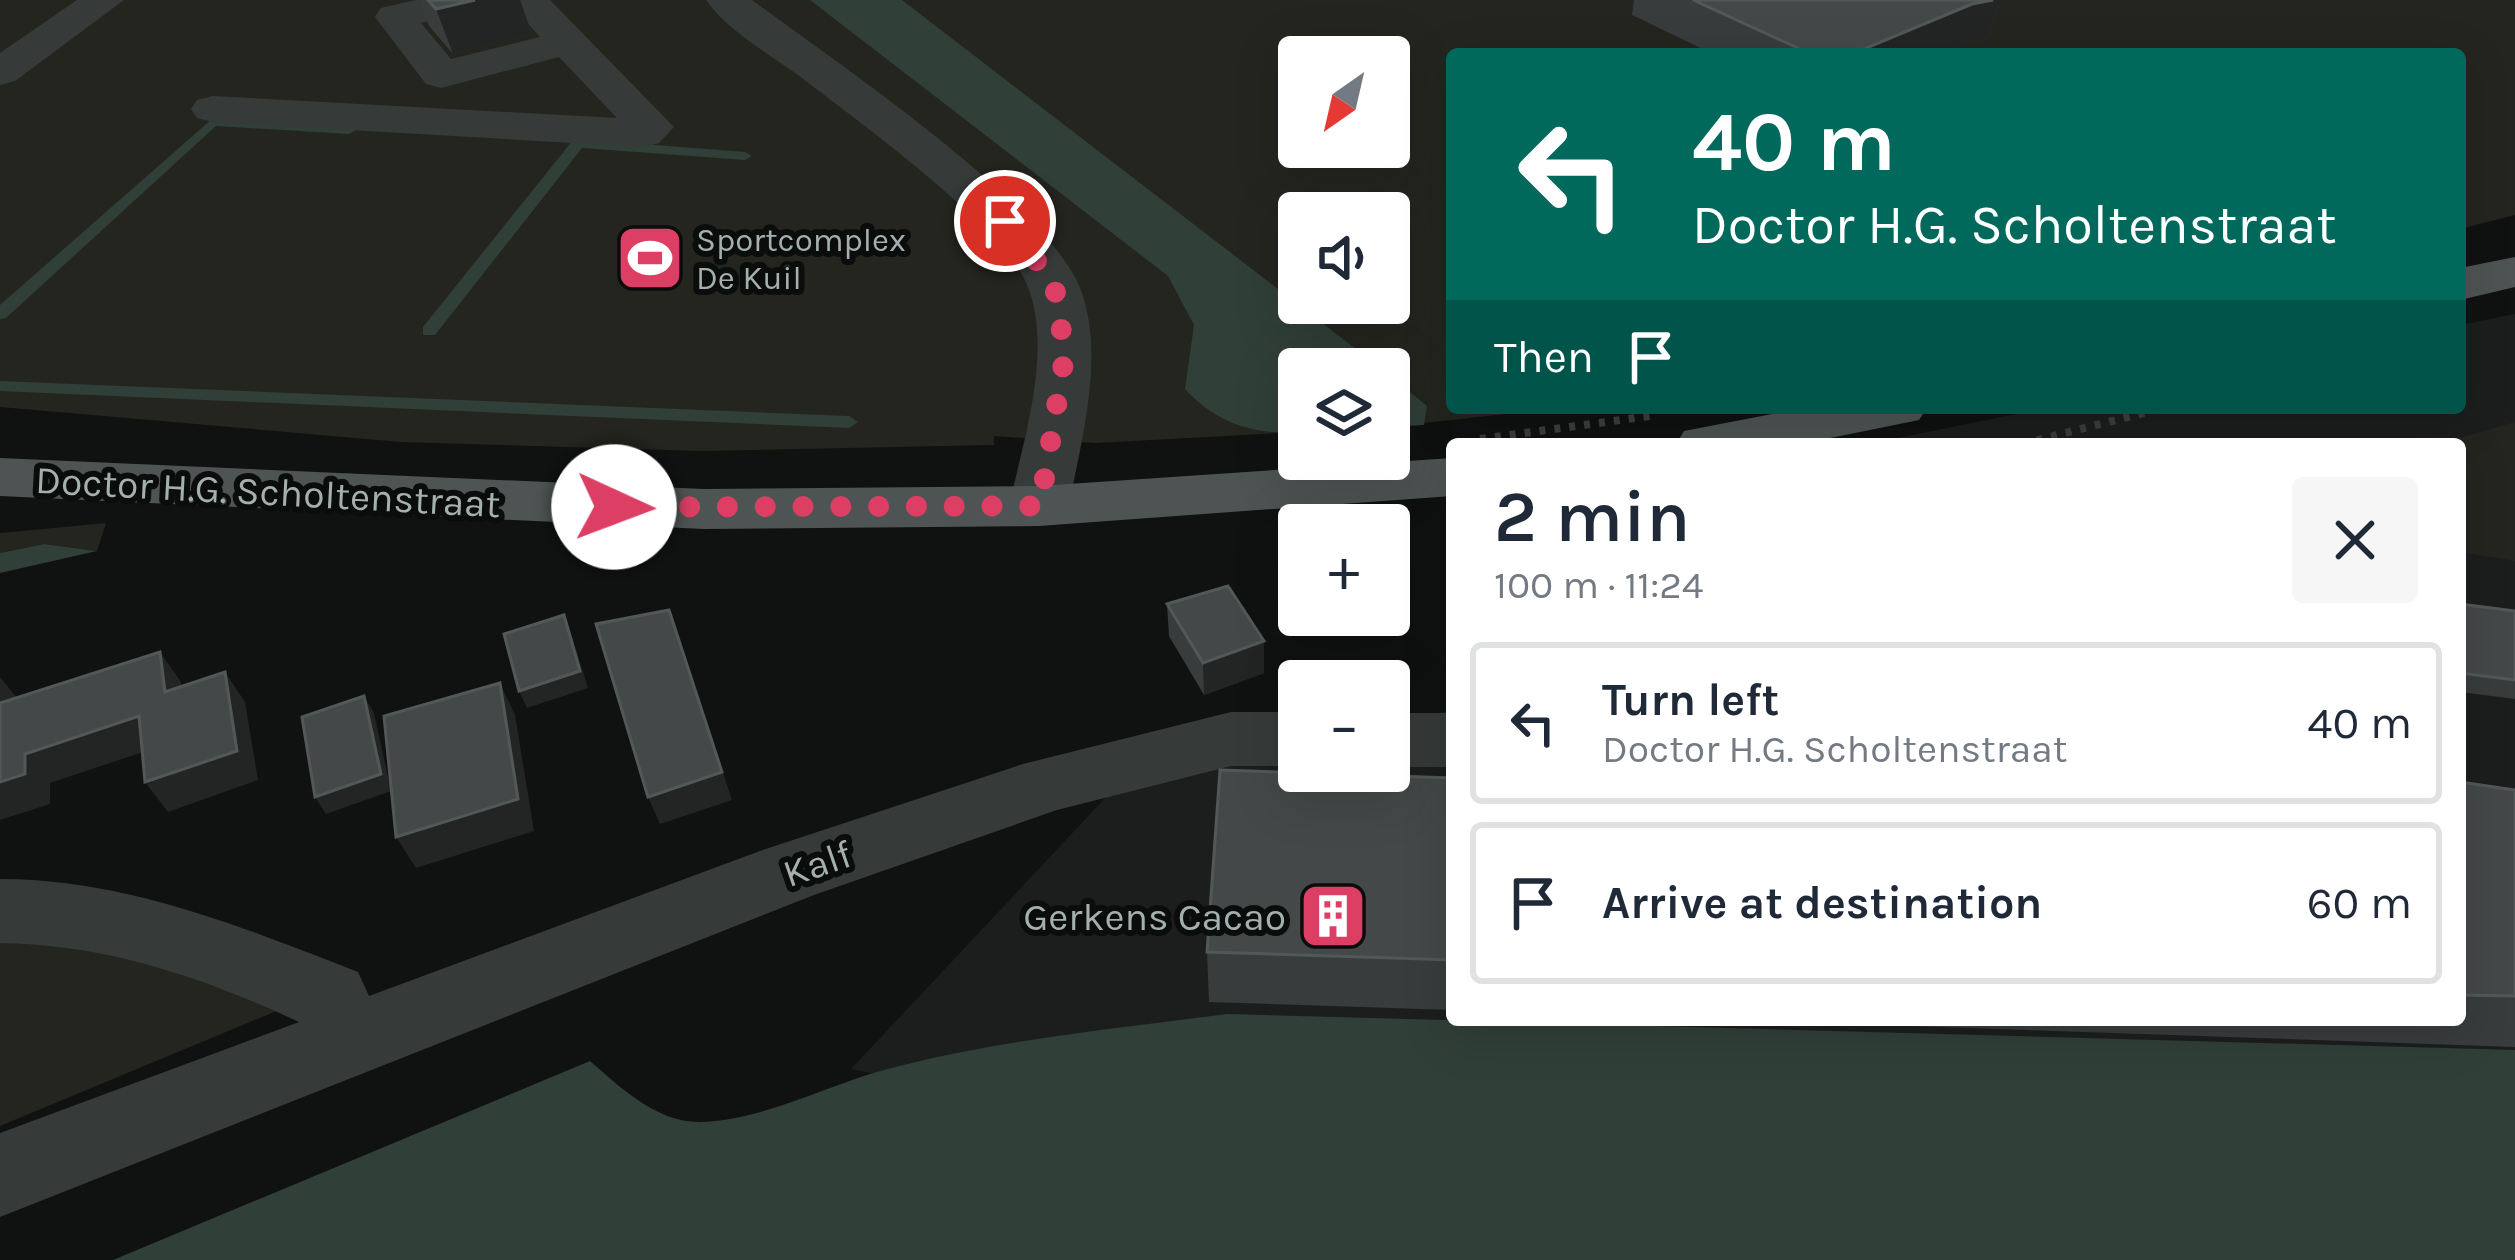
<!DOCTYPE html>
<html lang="en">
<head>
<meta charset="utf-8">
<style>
	body { margin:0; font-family:Karla,sans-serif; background:#f6f6f7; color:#1f2937; height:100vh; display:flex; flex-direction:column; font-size:45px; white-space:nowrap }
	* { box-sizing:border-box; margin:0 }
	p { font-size:39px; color:#747a83 }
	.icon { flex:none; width:66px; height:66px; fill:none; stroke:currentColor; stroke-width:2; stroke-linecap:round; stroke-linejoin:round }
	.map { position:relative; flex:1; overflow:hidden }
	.panel { position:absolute; left:1446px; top:438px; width:1020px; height:588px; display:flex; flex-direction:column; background:#fff; border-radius:12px; box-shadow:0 12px 48px #0002 }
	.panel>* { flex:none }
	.banner { position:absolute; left:1446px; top:48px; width:1020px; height:366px; border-radius:12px; box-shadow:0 12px 48px #0002; background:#00695c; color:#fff; overflow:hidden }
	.needle { width:78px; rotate:214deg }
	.controls { position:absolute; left:1278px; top:36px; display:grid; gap:24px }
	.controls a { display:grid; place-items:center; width:132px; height:132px; border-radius:12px; background:#fff; box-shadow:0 12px 48px #0002; font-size:60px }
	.pin { position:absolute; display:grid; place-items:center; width:102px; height:102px; color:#fff; margin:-51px; border:6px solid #fff; border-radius:50%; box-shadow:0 3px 12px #0007 }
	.me { position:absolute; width:132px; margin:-66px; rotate:92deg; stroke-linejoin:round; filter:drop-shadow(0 0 9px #0008) }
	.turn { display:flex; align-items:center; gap:42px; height:252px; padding:0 48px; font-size:54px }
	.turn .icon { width:156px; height:156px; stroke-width:2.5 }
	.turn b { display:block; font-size:84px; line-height:102px }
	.then { display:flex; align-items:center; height:114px; padding:0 48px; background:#0003; gap:24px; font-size:45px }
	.round { display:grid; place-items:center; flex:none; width:126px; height:126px; border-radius:12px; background:#f6f6f7 }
	.headline { display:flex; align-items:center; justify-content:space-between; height:204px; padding:0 48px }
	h1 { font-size:72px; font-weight:600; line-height:90px }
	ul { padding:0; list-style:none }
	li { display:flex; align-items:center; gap:36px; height:162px; margin:0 24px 18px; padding:0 24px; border:6px solid #e0e1e3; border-radius:12px }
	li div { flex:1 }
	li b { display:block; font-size:45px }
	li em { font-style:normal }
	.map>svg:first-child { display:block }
	.built { fill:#1c1e1e }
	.green { fill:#24251f; fill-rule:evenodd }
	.water { fill:#303f38 }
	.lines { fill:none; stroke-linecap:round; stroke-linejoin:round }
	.stream { fill:#303f38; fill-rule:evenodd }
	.path { stroke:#3a3f3e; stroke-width:8; stroke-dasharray:6 9; stroke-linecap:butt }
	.minor { fill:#363b3a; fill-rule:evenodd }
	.major { fill:#4e5454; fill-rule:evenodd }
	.wall { fill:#383c3c }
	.shaded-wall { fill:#232525 }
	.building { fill:#444848; stroke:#525858; stroke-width:3 }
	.route { stroke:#dc3e64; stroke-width:21; stroke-dasharray:0 37.8 }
	.labels { text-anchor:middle; stroke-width:12; stroke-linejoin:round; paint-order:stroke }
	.far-poi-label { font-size:33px; fill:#a3b0ad; stroke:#0b0c0c; text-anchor:start }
	.street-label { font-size:39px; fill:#a3b0ad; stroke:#0b0c0c }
	.poi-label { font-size:39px; fill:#a3b0ad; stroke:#0b0c0c; text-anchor:end }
</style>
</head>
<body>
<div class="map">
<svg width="2515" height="1260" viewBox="0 0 2515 1260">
	<rect width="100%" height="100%" fill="#101111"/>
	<polygon class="built" points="2515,314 2515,1260 1809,1260 851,1069 1108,795 1299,748 1299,771 1389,771 1389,725 1452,710 1452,1020 2460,1020 2460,444 1868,444 2047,408 2460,408 2460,325"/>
	<g class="green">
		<path d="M 0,0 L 2515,0 L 2515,215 L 2460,229 L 2460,54 L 1452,54 L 1452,408 L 1559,408 L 1389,427 L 1389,369 L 1299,369 L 1299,432 L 1095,443 L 994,436 L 994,445 L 701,451 L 401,442 L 0,407 ZM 1299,57 L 1389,57 L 1389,147 L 1299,147 ZM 1299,213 L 1389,213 L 1389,303 L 1299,303 Z"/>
		<polygon points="2515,422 2515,561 2460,552 2460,444 2438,444"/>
		<polygon points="106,523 97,551 44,544 0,553 0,533"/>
		<polygon points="0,927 99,940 296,1003 0,1126"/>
	</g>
	<g class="water">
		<path d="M 810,0 L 902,0 L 1382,369 L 1299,369 L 1299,432 C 1253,435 1216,423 1185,389 L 1194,325 L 1168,276 Z"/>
		<polygon points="1389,375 1427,406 1424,425 1389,427"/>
		<polygon points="44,544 97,551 0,573 0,553"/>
		<path d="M 1227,1014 L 2515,1050 L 2515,1260 L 113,1260 L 590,1061 C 620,1087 656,1122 699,1122 C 761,1121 825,1086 884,1070 C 996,1040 1113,1029 1227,1014 Z"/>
	</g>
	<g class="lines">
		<g class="stream">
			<polygon points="213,118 349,126 356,130 349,134 216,126 6,318 0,319 0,305"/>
			<polygon points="578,139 745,152 752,156 745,160 582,148 435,335 423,335 423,327 573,140"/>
			<polygon points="0,381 849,416 858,422 849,428 0,391"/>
		</g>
		<g class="path">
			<polyline points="1480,439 1650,416"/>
			<polyline points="2022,444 2163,408"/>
		</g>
		<g class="minor">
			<polygon points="77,0 124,0 15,81 0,85 0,53"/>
			<polygon points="416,0 490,0 484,8 421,23 451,59 540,37 507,0 550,0 674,127 659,143 643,147 213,122 197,118 191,109 197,100 213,96 617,118 559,57 441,88 426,84 375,17 381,8"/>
			<path d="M 706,0 L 752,0 C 830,58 1047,204 1080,288 C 1106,353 1081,441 1069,506 L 1061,520 L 1039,526 L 1017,520 L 1009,506 C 1023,442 1053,352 1028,287 C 1005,227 860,123 806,81 C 775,57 728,32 706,0 Z"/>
			<path d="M 1231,712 L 1299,712 L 1299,766 L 1231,766 L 1057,810 L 814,895 L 0,1217 L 0,1133 L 299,1022 C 205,978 105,944 0,943 L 0,879 C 126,879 242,927 358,972 L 369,996 L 760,851 L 1023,764 Z"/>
			<rect x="1389" y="713" width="63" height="54"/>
		</g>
		<g class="major">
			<polygon points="2515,257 2515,287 2460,300 2460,268"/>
			<polygon points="1803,408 1927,408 1919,420 1801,444 1676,444 1684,431"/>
			<polygon points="0,458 704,489 1039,486 1452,458 1452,496 1039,526 704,529 0,496"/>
		</g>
	</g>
	<g class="wall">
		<polygon points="419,0 520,0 532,34 453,54 429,26"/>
		<polygon points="1634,0 2001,0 1988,39 1959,45 1937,54 1713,54 1632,15"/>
		<polygon points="1167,604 1264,673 1204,695 1169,636"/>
		<polygon points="2460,604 2515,611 2515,699 2460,692"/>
		<polygon points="1452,778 1452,1010 1209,1002 1207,952"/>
		<polygon points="2460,782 2515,790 2515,1047 1737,1020 2460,1020"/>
	</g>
	<g class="shaded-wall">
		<polygon points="475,0 520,0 532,34 453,54 436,9"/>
		<polygon points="1993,0 2001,0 1988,39 1959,45 1937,54 1852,54 1972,4"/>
		<polygon points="669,610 732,800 660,824 648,797"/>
		<polygon points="564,615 571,633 588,688 527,708 519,691"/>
		<polygon points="1264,641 1264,673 1204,695 1203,663"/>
		<polygon points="160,652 181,682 186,722 165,692"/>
		<polygon points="225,672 245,702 258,780 168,812 145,782"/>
		<polygon points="0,677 21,703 0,711"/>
		<polygon points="500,683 515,715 534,831 416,868 396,837"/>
		<polygon points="364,696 374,713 391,791 326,814 315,797"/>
		<polygon points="139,716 161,746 50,783 50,804 0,820 0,782 25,754"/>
	</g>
	<g class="building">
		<polygon points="428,0 475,0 436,9"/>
		<polygon points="1693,0 1993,0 1972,4 1852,54 1811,54"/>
		<polygon points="1228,586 1264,641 1203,663 1167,604"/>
		<polygon points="2460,604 2515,611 2515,680 2460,673"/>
		<polygon points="669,610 722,772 648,797 596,624"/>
		<polygon points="564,615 580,671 519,691 504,634"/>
		<polygon points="160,652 165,692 225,672 237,751 145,782 139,716 25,754 25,774 0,782 0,703"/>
		<polygon points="500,683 518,799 396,837 384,716"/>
		<polygon points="364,696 381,774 315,797 302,717"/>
		<polygon points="1220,770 1452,778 1452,960 1207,952"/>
		<polygon points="2460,782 2515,790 2515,996 2460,995"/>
	</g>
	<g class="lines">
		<polyline class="route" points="614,507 1040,506 1065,354 1054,283 1005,221"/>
	</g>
	<defs>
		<g id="stadium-square" transform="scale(3.45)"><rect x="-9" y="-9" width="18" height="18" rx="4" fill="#dc3e64" stroke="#0b0c0c"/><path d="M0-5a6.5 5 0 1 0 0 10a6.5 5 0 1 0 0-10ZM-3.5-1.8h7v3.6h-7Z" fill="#fff"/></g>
		<g id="building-square" transform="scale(3.45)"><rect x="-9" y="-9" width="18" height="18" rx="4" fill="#dc3e64" stroke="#0b0c0c"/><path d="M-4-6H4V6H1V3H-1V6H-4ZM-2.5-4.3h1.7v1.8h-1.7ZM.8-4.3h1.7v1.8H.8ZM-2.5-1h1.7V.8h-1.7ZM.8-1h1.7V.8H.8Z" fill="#fff"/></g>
	</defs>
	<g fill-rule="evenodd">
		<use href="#stadium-square" x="650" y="258"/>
		<use href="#building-square" x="1333" y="916"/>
	</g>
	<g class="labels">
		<g class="far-poi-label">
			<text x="696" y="251">Sportcomplex<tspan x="696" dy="38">De Kuil</tspan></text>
		</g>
		<g class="street-label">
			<text transform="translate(268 491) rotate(3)" y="14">Doctor H.G. Scholtenstraat</text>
			<text transform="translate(817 863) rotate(-19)" y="14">Kalf</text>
		</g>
		<g class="poi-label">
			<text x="1286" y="930">Gerkens Cacao</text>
		</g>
	</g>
</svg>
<div class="controls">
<a><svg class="needle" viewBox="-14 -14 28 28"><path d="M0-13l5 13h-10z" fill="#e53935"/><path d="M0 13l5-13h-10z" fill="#747a83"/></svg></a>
<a><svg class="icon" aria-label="sound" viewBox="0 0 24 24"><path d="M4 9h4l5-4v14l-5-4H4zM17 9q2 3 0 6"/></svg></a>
<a><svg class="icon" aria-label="layers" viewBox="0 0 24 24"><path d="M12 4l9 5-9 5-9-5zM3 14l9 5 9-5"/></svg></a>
<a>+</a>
<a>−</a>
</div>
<div class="pin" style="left:1005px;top:221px;background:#d93025"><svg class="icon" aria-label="arrive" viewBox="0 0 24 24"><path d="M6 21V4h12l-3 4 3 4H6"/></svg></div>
<svg class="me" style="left:614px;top:507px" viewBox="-20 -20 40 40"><circle r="19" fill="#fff"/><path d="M0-13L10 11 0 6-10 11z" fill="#dc3e64"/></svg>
<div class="banner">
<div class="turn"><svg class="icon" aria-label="left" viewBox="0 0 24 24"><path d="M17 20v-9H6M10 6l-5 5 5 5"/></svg><div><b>40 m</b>Doctor H.G. Scholtenstraat</div></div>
<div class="then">Then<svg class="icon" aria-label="arrive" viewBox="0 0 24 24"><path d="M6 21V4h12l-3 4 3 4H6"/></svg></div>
</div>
<section class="panel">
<div class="headline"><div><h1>2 min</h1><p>100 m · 11:24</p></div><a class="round"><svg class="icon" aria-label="close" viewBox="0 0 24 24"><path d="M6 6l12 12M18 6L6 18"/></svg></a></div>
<ul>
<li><svg class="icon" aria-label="left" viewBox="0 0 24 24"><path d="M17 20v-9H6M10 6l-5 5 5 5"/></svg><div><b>Turn left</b><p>Doctor H.G. Scholtenstraat</p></div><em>40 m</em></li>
<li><svg class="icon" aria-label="arrive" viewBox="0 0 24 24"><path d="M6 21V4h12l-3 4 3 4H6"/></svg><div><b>Arrive at destination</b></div><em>60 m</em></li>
</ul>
</section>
</div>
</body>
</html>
